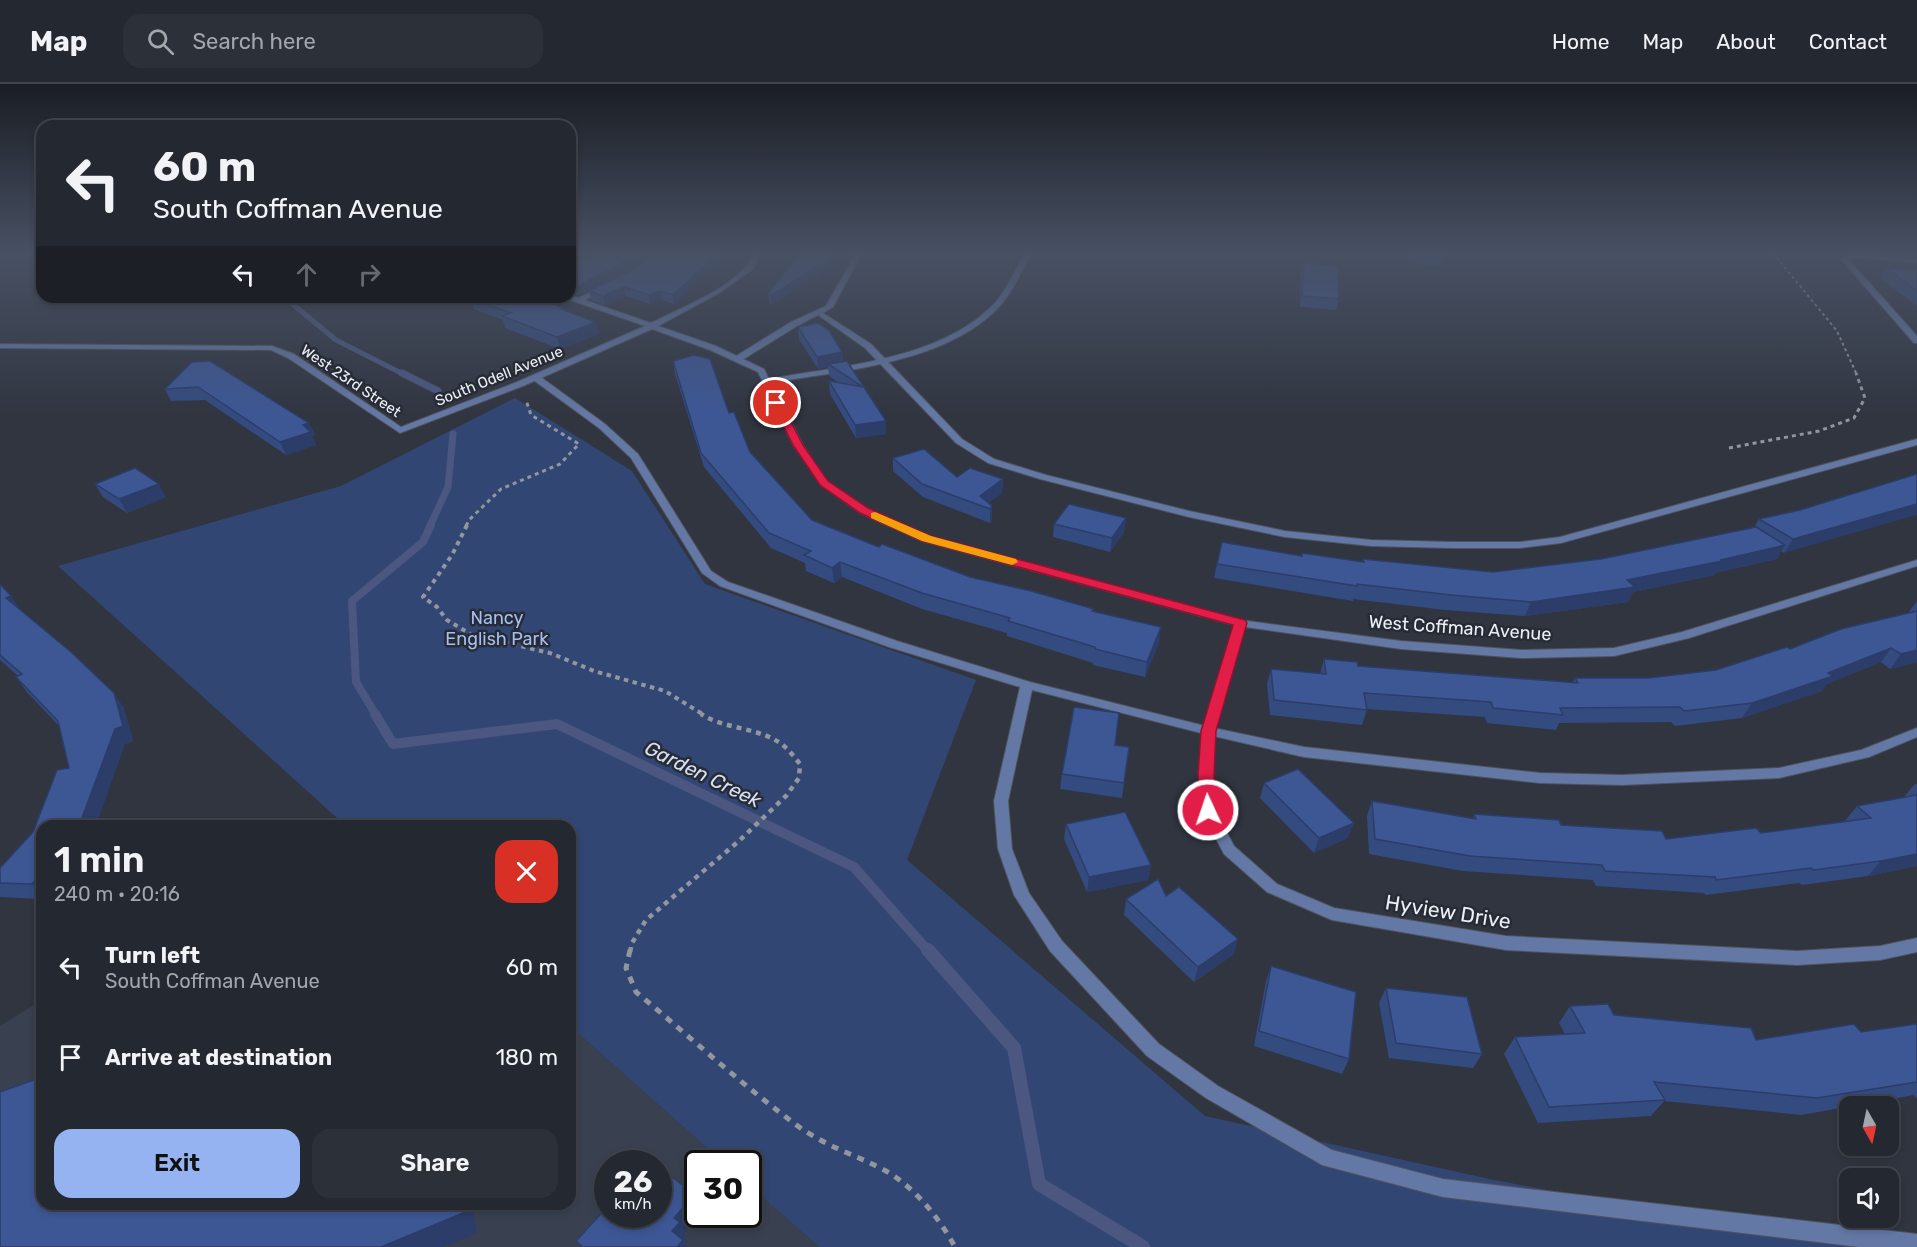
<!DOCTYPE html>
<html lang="en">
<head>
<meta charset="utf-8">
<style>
	body { margin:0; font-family:Rubik,sans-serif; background:#2c3038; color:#f1f3f6; height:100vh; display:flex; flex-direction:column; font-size:22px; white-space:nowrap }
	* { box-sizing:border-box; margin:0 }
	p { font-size:20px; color:#a3a6ab }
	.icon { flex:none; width:33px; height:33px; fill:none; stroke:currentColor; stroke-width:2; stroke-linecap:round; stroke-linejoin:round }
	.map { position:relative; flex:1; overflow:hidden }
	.sheet { position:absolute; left:36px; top:736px; width:540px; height:390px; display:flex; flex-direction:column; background:#242830; border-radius:18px; box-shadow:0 3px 9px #0003,0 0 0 2px #41444c }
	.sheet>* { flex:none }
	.banner { position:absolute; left:36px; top:36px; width:540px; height:183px; border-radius:18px; box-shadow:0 3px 9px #0003,0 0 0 2px #41444c; background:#242830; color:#f1f3f6; overflow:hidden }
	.needle { width:39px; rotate:171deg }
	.tools { position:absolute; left:1839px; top:1012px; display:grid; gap:12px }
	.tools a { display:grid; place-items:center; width:60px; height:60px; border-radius:12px; background:#242830; box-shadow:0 3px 9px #0003,0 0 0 2px #41444c; font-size:30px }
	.speed { position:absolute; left:594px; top:1066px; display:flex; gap:12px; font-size:30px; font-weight:700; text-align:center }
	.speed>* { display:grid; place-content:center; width:78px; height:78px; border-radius:50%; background:#242830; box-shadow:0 3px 9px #0003,0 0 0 2px #41444c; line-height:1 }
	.speed small { font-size:15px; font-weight:400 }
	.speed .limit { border:3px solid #111; border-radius:9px; background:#fff; color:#111 }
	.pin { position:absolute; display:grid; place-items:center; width:51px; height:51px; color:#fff; margin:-26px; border:3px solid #fff; border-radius:50%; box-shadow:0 2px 6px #0007 }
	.me { position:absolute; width:66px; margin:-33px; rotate:357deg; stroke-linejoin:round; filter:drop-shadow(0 0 4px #0008) }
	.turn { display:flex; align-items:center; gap:21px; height:126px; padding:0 18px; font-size:27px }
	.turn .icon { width:78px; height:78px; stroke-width:2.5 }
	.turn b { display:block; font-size:42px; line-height:51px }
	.lanes { display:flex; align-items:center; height:57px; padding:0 18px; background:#0003; justify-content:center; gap:30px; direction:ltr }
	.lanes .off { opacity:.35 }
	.round { display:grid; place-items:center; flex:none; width:63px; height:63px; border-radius:18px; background:#2c3038 }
	.headline { display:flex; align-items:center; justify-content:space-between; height:102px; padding:0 18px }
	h1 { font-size:36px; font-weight:600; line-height:45px }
	.button { display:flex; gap:12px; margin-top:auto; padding:12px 18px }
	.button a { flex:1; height:69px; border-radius:18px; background:#95b2f1; color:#111; font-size:24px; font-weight:600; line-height:69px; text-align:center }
	.button a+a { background:#2c3038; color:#f1f3f6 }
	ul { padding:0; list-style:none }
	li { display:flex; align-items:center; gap:18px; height:90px; padding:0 18px }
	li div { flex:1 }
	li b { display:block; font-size:22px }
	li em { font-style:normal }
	header { display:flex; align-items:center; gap:36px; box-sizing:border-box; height:84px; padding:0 30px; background:#242830; border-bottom:2px solid #41444c }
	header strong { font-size:28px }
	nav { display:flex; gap:33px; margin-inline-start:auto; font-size:21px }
	.search { width:420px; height:54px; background:#2c3038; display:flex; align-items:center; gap:15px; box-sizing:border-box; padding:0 21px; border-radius:18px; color:#a3a6ab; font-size:22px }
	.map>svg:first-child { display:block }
	.built { fill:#394150; fill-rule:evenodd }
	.green { fill:#324674 }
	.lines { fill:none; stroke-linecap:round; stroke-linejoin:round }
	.stream-far4 { stroke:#4b5781; stroke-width:5 }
	.stream-far3 { stroke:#4b5781; stroke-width:7 }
	.stream-far2 { stroke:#4b5781; stroke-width:8 }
	.stream-far1 { stroke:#4b5781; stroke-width:10 }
	.stream { stroke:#4b5781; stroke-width:14 }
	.service-casing { stroke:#4e535d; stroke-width:2 }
	.minor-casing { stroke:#4e535d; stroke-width:2 }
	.path-far4 { stroke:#92969f; stroke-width:2; stroke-dasharray:3 3; stroke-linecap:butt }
	.path-far3 { stroke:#92969f; stroke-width:3; stroke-dasharray:4 4; stroke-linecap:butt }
	.path-far2 { stroke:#92969f; stroke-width:4; stroke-dasharray:4.5 4.5; stroke-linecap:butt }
	.path-far1 { stroke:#92969f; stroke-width:4.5; stroke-dasharray:5 5; stroke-linecap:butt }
	.path { stroke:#92969f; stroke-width:5; stroke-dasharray:7 7; stroke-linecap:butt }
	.service { fill:#6478a6; fill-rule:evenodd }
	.minor { fill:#6478a6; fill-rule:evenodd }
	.wall { fill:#344b80 }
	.shaded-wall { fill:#2b3d68 }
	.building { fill:#3d5795; stroke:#2b3d68; stroke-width:1.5 }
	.route { fill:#e11d48; stroke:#92132f; stroke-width:1.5 }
	.slow { fill:#f59e0b }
	.labels { text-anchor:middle; stroke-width:5; stroke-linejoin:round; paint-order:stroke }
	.far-street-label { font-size:15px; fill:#eceff6; stroke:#262b35 }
	.park-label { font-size:18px; fill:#a5bef4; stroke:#262b35 }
	.street-label { font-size:18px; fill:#eceff6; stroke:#262b35 }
	.water-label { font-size:20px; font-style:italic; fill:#d7e0f2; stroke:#262b35 }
	.near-street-label { font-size:21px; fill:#eceff6; stroke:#262b35 }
</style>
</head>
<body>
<header>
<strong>Map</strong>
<div class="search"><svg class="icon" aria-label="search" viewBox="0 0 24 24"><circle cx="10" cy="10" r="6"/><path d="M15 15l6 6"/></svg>Search here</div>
<nav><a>Home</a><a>Map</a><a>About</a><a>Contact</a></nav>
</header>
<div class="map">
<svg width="1917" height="1163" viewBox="0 0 1917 1163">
	<rect width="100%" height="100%" fill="#303540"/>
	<path class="built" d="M 42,916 L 42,1120 L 570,1120 L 570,942 L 725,1080 L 698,1080 L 698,1131 L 748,1131 L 749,1101 L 819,1163 L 0,1163 L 0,942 ZM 608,1080 L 658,1080 L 658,1131 L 608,1131 Z"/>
	<polygon class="green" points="515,314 632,387 705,500 976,596 907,776 1205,1032 1494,1096 1852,1163 819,1163 749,1101 748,1080 725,1080 570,942 570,742 346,742 58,482 341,402"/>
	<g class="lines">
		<polyline class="stream-far4" points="284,213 336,256 405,291"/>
		<g class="stream-far3">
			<polyline points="402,289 438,307"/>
			<polyline points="430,442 448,403 453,350"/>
		</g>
		<polyline class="stream-far2" points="376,631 356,598 352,517 423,458 431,441"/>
		<polyline class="stream-far1" points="375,630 393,660 557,640 854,783 929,868"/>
		<polyline class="stream" points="928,866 1014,964 1039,1100 1143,1163"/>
		<g class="service-casing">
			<g id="service">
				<polygon points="856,169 862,169 833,223 823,229 871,260 962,355 994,375 1046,391 1189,427 1285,447 1371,456 1452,458 1520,458 1560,453 1917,355 1917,361 1561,459 1520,464 1452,464 1371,462 1285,453 1189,433 1040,395 988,379 956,359 865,264 818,231 797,242 742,276 736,276 736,272 791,238 826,222"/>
				<polygon points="1858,170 1917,175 1917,179 1858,174 1848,175 1917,252 1917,259 1914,259 1840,174"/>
				<polygon points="604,202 607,204 606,205 581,218 574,216"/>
				<polygon points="532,291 538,291 605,340 638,370 711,487 728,498 897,557 1030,598 1209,643 1304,663 1540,689 1622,691 1779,684 1861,666 1917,644 1917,653 1869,673 1779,694 1622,701 1540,699 1304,673 1209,651 1032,606 1008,717 1012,765 1029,809 1062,857 1159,960 1218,1002 1332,1066 1443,1095 1917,1150 1917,1163 1859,1163 1443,1113 1322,1081 1206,1014 1147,972 1050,867 1014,811 998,765 994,717 1020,603 889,563 720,502 702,489 631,374 599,344 532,295"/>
			</g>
		</g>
		<g class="minor-casing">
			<path id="minor" d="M 756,169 L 762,169 L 752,186 L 719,209 L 658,242 L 716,262 L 764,285 L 769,295 C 839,282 937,276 991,223 C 1006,209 1014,187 1025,169 L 1031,169 C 1022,187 1011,212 995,227 C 940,280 843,286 771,299 L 803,361 L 827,397 L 868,425 L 930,453 L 1240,536 L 1401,557 L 1521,566 L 1614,564 L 1682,548 L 1917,476 L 1917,482 L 1689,554 L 1614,572 L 1521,574 L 1401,565 L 1245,543 L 1215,647 L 1213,691 L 1215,726 L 1234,762 L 1277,800 L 1334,824 L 1506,852 L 1797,867 L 1880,862 L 1917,854 L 1917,868 L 1880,876 L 1797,881 L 1506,866 L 1332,836 L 1267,808 L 1224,770 L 1201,726 L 1199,691 L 1203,647 L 1234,541 L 922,457 L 860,429 L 821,401 L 793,361 L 758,288 L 710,266 L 652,245 L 523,302 L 400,349 L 288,274 L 271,266 L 0,264 L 0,260 L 272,262 L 294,270 L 401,343 L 517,298 L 645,242 L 567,215 L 566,213 L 570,213 L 570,211 L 651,239 C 686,221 736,204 756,169 Z"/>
		</g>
		<polyline class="path-far4" points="1773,169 1837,247 1857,291"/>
		<g class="path-far3">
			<polyline points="1729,364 1819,347 1854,334 1865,314 1856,289"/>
			<polyline points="466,442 469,436 501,405 560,380 579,360 531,331 526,316"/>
		</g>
		<polyline class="path-far2" points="467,441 452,471 423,513 437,523 447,536 472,551 550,569 594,587 665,607 704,631"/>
		<path class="path-far1" d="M 630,868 L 632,859 L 646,836 L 740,756 L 786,712 L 799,694 L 800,680 C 795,674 790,667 784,662 C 761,643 726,646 701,630"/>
		<path class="path" d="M 630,866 L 626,884 L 636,908 C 689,952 740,999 795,1040 C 824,1062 854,1070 884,1086 C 914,1102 940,1135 955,1163"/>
		<use href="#service" class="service"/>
		<use href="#minor" class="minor"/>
	</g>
	<g class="wall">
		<polygon points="656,169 721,169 721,175 674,220 662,216 650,220 626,212 605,221 591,216 589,207 635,184"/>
		<polygon points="1406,169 1443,169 1444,172 1441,183 1410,180"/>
		<polygon points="1304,179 1339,215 1336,226 1300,223 1301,190"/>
		<polygon points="570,180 629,186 578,211 570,207"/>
		<polygon points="830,184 772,221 769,218 768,209"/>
		<polygon points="1886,184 1917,186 1917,222 1880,194"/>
		<polygon points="470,214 564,224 565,227 599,250 560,265 505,244 503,236 474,225"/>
		<polygon points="798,243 842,268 843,277 886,337 886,350 856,354 830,310 829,297 839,299 829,292 828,283 818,285 799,255"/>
		<polygon points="673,277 729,329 750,368 812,436 879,463 970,493 1093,527 1159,559 1145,593 1093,581 1093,579 1007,552 1007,549 922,525 842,493 834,499 806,487 805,479 771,464 704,383 675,290"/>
		<polygon points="192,278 309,339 315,351 312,352 316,361 286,371 205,316 171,317 165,305"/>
		<polygon points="893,374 957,393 1003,395 1002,409 988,419 992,422 992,436 990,439 923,413 893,387"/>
		<polygon points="1917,390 1784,469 1781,467 1777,475 1715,489 1715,491 1633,508 1628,518 1525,532 1445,526 1353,515 1353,517 1214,494 1217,480 1302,472 1362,478 1363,475 1493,488 1601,475 1754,444 1759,435 1800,426"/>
		<polygon points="95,400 166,413 127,429 103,413"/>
		<polygon points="1126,434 1124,448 1110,468 1053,453 1054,440"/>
		<polygon points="0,500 20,526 124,624 133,657 125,660 42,742 42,815 0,813 0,784 33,748 69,684 59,642 27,608 16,593 18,592 0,576"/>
		<polygon points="1917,517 1917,578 1890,585 1881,578 1827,600 1822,607 1742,634 1675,642 1671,638 1559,639 1556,646 1487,639 1485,633 1367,625 1362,641 1270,631 1267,600 1271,585 1320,590 1324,575 1358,582 1573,598 1575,594 1648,594 1716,586 1908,529"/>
		<polygon points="1115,661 1129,663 1122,714 1060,705 1062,690"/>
		<polygon points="1264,699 1348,754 1314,769 1260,714"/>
		<polygon points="1917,700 1917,782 1868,792 1802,801 1799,799 1706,811 1704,809 1596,802 1593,796 1463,787 1369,770 1367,732 1372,717 1473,734 1474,730 1666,755 1761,749 1845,737 1857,722 1904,713 1914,701"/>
		<polygon points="1066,740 1151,781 1148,796 1087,808 1064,755"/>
		<polygon points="1166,812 1234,870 1194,898 1124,831 1126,815"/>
		<polygon points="1271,882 1349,975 1342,990 1254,962 1266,897"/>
		<polygon points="1386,904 1482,970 1473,984 1389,974 1379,919"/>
		<polygon points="1570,922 1756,956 1861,948 1917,940 1917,1013 1916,1014 1914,1011 1801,1031 1664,1017 1651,1032 1538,1039 1504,970 1515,953 1565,950 1559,939"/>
	</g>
	<g class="shaded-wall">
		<polygon points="640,169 655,169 629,186 578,211 576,203"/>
		<polygon points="711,169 721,169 721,175 674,220 673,211"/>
		<polygon points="829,175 830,184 772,221 771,212"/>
		<polygon points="624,203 626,212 605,221 603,212"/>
		<polygon points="660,207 662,216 650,220 649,211"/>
		<polygon points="596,238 599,250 560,265 557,253"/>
		<polygon points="842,268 843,280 828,280 828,283 818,285 817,273"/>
		<polygon points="886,337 886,350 856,354 855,341"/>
		<polygon points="309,339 315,351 312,352 316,361 286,371 280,358 303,341"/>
		<polygon points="1003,395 1002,409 983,423 980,412"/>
		<polygon points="159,400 166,413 127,429 119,415"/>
		<polygon points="1917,420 1917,431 1784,469 1793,455"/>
		<polygon points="992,422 992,436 990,439 990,425"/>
		<polygon points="1126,434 1124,448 1110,468 1112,454"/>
		<polygon points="1785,461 1777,475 1715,489 1715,491 1633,508 1628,518 1525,532 1531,518"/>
		<polygon points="840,478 842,493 834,499 832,484"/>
		<polygon points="11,512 21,526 6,514"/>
		<polygon points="1161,543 1159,559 1145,593 1147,578"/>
		<polygon points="1891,564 1881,578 1827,600 1822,607 1742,634 1752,619"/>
		<polygon points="1917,566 1917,578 1890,585 1901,570"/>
		<polygon points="114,609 124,624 133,657 125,660 96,742 79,742"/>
		<polygon points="1354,739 1348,754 1314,769 1319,754"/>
		<polygon points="1917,770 1917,782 1868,792 1881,777"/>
		<polygon points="1151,781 1148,796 1087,808 1089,793"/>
		<polygon points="42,788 42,811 32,800"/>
		<polygon points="1238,855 1234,870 1194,898 1198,883"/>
		<polygon points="694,1110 698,1121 698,1131 700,1131 684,1150 687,1158 685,1161 686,1163 677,1163 672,1147 674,1134"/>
		<polygon points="462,1120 472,1120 477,1149 443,1163 381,1163"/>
	</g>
	<g class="building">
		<polygon points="602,169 640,169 627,177 576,203 570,200 570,180"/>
		<polygon points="656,169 718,169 673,211 660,207 649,211 624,203 603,212 589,207 635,184"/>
		<polygon points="801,169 829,169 829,175 771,212 768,209"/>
		<polygon points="1412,169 1443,169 1444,172 1413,170"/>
		<polygon points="1304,179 1338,182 1339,215 1302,212"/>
		<polygon points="1886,184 1917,186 1917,207"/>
		<polygon points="473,213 533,213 564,224 561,225 596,238 557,253 502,232 511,229 470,214"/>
		<polygon points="818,239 829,246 842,268 817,273 798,243"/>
		<polygon points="694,271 710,275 729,329 734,328 750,368 812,436 879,463 882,460 970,493 1031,507 1094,525 1092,527 1161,543 1147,578 1095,565 1095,563 1008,537 1010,534 922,509 840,478 832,484 804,471 811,467 769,449 701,369 673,277"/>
		<polygon points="210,277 309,339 303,341 311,348 280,358 198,303 165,305 192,278"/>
		<polygon points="847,277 886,337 855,341 829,297 863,303 828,280"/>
		<polygon points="924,365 957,393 970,384 1003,395 980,412 992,422 990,425 922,400 893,374"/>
		<polygon points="135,384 159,400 119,415 95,400"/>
		<polygon points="1917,390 1917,420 1793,455 1759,435 1800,426"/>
		<polygon points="1069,420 1126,434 1112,454 1054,440"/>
		<polygon points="1756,443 1785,461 1721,476 1722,477 1627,496 1635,503 1531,518 1451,511 1357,500 1357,502 1217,480 1222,458 1302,472 1302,469 1364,478 1363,475 1493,488 1601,475"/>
		<polygon points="0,500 11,512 6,514 71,568 114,609 123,642 115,645 79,742 42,742 42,788 32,800 0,799 0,784 33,748 57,686 69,684 58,637 16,593 22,590 0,571"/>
		<polygon points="1917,527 1917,566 1901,570 1891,564 1828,589 1833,592 1752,619 1684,627 1680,623 1560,624 1563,631 1493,624 1491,618 1364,609 1367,626 1274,616 1271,585 1326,590 1324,575 1357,578 1358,582 1578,599 1575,594 1648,594 1716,586 1787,563 1790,565 1841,545"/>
		<polygon points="1074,623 1119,629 1115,661 1129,663 1124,699 1062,690"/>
		<polygon points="1298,685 1354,739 1319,754 1264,699"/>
		<polygon points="1917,711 1917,770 1881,777 1814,786 1811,784 1716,796 1715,793 1605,787 1602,781 1470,772 1375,755 1372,717 1476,735 1474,730 1559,736 1561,741 1662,747 1666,755 1756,744 1761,749 1871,734 1857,722"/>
		<polygon points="1125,728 1151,781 1089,793 1066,740"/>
		<polygon points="1158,795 1166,812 1179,803 1238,855 1198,883 1126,815"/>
		<polygon points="1271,882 1356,908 1349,975 1259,947"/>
		<polygon points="1386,904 1467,913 1482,970 1396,959"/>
		<polygon points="1608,920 1614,931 1751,944 1756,956 1854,940 1861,948 1917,940 1917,998 1817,1014 1654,998 1665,1016 1549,1023 1515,953 1585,949 1570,922"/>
		<polygon points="42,993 42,1120 462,1120 463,1129 381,1163 0,1163 0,1008"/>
		<polygon points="650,1075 656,1080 646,1080"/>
		<polygon points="658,1082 694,1110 674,1134 680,1138 672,1147 683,1156 677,1163 583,1163 576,1157 608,1122 608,1131 658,1131"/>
	</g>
	<linearGradient id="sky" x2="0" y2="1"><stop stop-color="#1a1d23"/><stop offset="0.51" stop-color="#485164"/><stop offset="1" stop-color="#485164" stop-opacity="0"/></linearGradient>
	<rect width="1917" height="331" fill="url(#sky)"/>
	<polygon class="route" points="773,317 781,319 803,361 828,397 868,424 931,452 1245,536 1247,539 1216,647 1214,691 1216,726 1213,730 1202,730 1200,726 1198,691 1201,647 1233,541 922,457 860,429 820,401 793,361 772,319"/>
	<polygon class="slow" points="875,428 931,452 1016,475 1018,478 1012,481 922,457 871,434 871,429"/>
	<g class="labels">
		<g class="far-street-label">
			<text transform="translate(499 292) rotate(-22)" y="5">South Odell Avenue</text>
			<text transform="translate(351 297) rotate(34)" y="5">West 23rd Street</text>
		</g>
		<g class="park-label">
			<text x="497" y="540">Nancy<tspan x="497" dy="21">English Park</tspan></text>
		</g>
		<g class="street-label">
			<text transform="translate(1460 544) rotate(4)" y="6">West Coffman Avenue</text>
		</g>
		<g class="water-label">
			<text transform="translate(703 690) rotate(26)" y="7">Garden Creek</text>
		</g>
		<g class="near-street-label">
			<text transform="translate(1448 828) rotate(9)" y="7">Hyview Drive</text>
		</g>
	</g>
</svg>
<div class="tools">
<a><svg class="needle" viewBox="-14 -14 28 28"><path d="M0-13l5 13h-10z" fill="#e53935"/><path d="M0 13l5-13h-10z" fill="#a3a6ab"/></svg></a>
<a><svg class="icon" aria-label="sound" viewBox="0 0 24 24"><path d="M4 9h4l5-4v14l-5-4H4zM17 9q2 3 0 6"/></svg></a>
</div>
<div class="speed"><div>26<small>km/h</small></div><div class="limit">30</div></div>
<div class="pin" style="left:776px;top:319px;background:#d93025"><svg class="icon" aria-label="arrive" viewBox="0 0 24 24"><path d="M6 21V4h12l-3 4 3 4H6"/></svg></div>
<svg class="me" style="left:1208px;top:726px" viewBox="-20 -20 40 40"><circle r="17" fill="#e11d48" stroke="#fff" stroke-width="3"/><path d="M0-11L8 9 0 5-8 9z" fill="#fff"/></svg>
<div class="banner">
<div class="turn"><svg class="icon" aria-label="left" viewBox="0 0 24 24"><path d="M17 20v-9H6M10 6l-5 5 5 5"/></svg><div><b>60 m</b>South Coffman Avenue</div></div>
<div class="lanes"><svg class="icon" aria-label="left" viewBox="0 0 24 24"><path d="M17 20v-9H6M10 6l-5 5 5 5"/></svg><svg class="icon off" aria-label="ahead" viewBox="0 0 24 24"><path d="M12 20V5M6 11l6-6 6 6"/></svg><svg class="icon off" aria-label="right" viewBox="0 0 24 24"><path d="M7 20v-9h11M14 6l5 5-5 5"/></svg></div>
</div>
<section class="sheet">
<div class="headline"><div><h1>1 min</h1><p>240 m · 20:16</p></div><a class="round" style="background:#d93025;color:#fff"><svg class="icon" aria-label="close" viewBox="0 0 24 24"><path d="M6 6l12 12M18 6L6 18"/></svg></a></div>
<ul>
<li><svg class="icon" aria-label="left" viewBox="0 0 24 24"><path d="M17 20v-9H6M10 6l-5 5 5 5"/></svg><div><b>Turn left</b><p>South Coffman Avenue</p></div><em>60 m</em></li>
<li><svg class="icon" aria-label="arrive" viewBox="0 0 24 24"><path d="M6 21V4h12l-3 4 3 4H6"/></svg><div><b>Arrive at destination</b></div><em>180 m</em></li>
</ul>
<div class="button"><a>Exit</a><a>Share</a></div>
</section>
</div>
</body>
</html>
